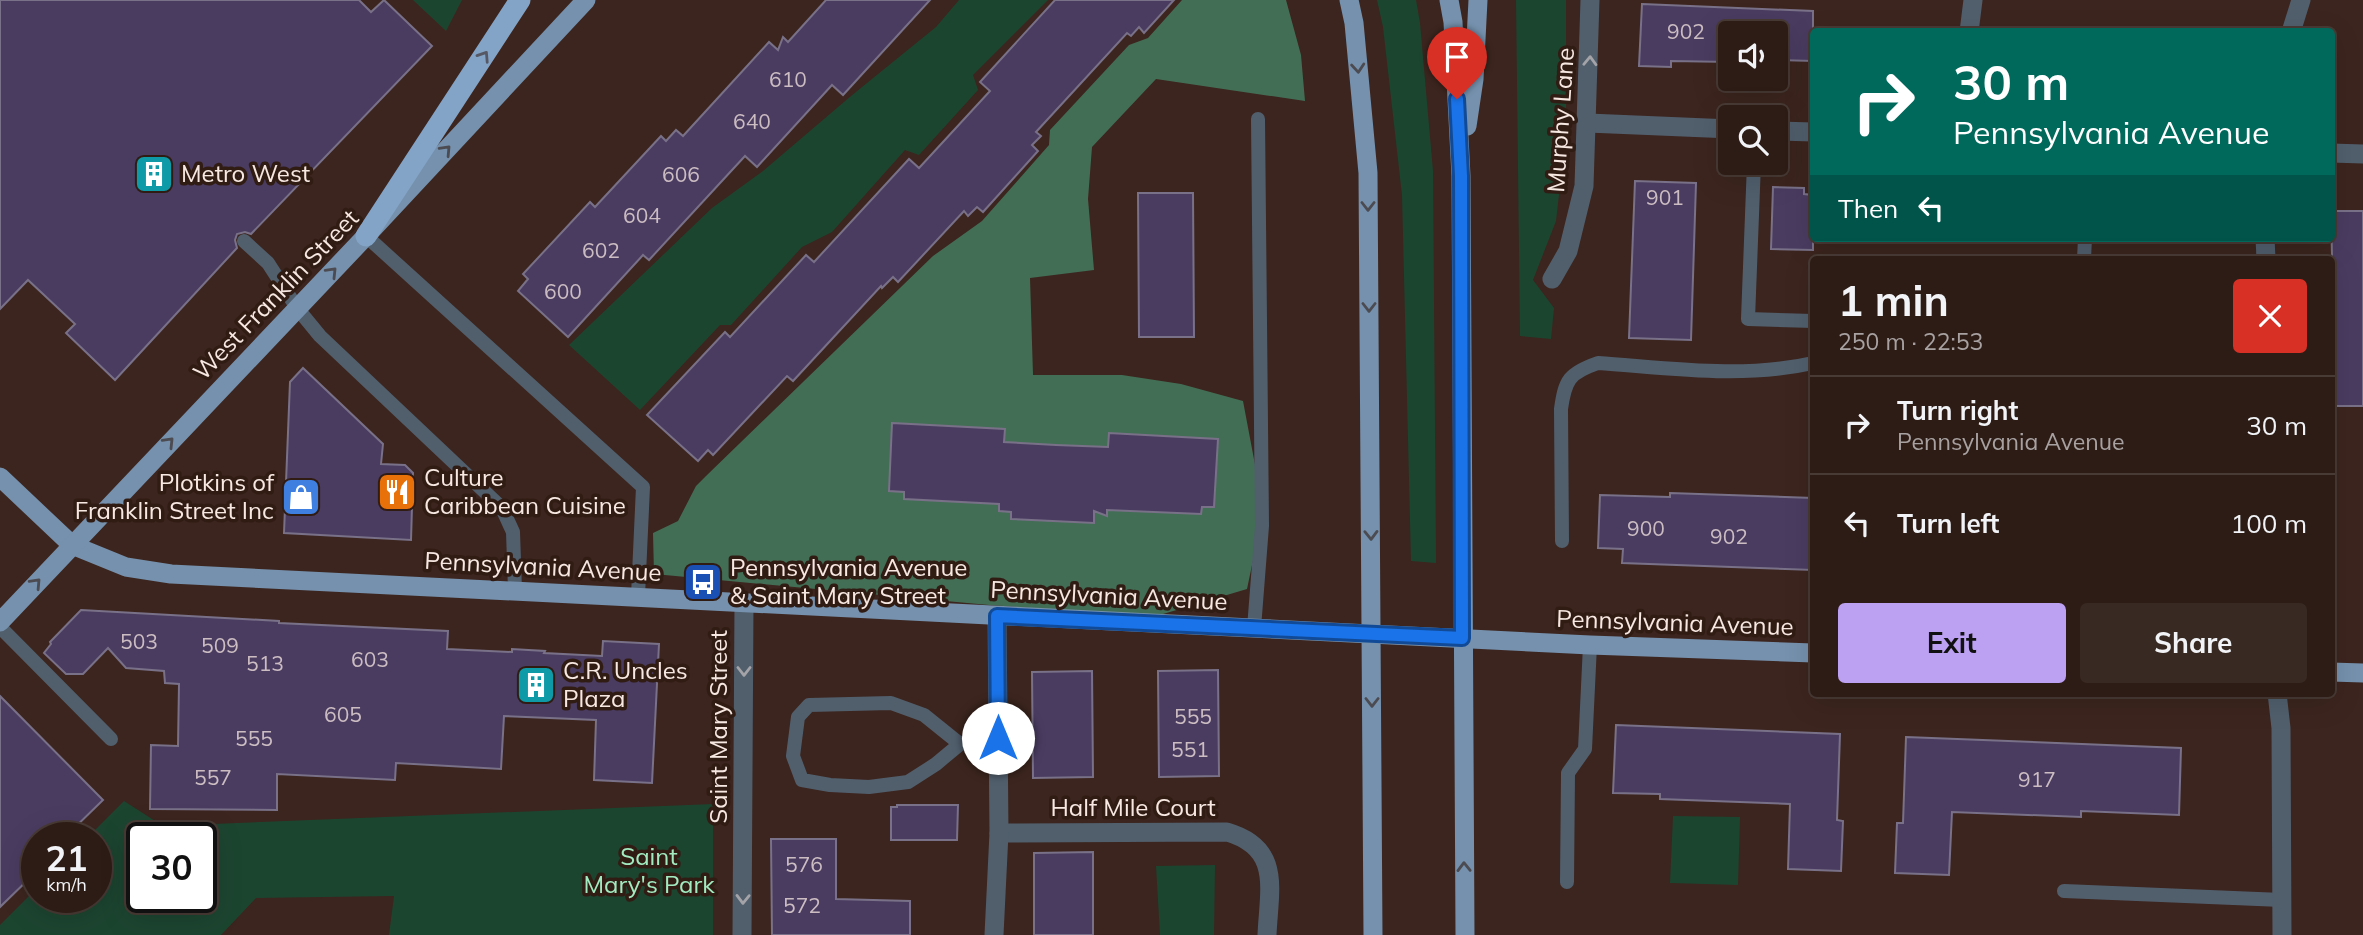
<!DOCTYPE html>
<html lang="en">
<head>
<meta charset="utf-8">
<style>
	body { margin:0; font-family:Mulish,sans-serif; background:#392923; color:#f1f3f6; height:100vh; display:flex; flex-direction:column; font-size:26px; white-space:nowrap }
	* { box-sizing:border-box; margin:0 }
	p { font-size:23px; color:#a7a1a1 }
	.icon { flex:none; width:38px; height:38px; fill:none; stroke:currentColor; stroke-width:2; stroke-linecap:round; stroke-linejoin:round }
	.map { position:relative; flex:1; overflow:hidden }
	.side { position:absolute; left:1810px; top:256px; width:525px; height:441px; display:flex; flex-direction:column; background:#2d1c16; border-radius:7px; box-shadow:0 7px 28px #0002,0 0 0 2px #483a35 }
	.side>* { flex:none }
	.guide { position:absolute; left:1810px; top:28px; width:525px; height:214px; border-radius:7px; box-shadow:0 7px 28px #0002,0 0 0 2px #483a35; background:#00695c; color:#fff; overflow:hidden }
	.fabs { position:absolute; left:1718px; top:21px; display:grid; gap:14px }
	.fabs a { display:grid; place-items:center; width:70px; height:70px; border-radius:7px; background:#2d1c16; box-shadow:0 7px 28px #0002,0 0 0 2px #483a35; font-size:35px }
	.speed { position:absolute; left:21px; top:822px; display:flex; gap:14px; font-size:35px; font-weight:700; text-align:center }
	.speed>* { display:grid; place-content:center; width:91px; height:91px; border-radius:50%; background:#2d1c16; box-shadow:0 7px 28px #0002,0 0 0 2px #483a35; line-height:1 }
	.speed small { font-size:18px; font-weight:400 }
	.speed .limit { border:4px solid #111; border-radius:10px; background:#fff; color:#111 }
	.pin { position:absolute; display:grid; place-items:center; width:60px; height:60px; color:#fff; margin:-72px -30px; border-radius:50% 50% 50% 0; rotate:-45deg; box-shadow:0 0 7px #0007 }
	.pin .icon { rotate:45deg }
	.me { position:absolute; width:77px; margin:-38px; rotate:0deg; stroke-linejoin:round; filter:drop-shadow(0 0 5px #0008) }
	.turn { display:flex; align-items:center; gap:24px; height:147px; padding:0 28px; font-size:32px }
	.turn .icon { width:91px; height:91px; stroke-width:2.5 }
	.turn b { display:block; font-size:49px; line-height:60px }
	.then { display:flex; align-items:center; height:66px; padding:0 28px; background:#0003; gap:14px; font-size:26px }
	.round { display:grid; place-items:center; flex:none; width:74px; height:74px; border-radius:7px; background:#392923 }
	.headline { display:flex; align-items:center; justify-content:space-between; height:119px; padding:0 28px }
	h1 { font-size:42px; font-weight:700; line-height:52px }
	.button { display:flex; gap:14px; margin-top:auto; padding:14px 28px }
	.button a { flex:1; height:80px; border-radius:7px; background:#bca0f2; color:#111; font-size:28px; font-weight:700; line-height:80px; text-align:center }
	.button a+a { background:#392923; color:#f1f3f6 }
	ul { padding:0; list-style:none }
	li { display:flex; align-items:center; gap:21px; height:98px; padding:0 28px; border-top:2px solid #483a35 }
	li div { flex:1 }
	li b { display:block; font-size:26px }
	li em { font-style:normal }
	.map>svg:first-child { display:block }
	.green { fill:#1c4530; fill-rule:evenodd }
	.forest { fill:#436e56 }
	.building { fill:#4a3c61; stroke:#797188; stroke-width:2 }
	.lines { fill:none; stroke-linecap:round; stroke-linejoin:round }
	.service { stroke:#515f6d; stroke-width:14 }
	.minor { stroke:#515f6d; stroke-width:19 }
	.primary { stroke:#7591ad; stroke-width:19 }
	.motorway { stroke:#83a4c7; stroke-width:21 }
	.oneway { stroke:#565965 }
	.oneway2 { stroke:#a4a4a8 }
	.oneway3 { stroke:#4c4b51 }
	.route-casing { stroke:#114b97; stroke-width:18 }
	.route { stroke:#1a73e8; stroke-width:12 }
	.labels { text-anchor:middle; stroke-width:7; stroke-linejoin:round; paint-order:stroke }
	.number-label { font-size:21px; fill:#ccbdc2 }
	.street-label { font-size:24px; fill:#f7e8e2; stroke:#311c14 }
	.poi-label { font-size:24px; fill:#f7e8e2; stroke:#311c14; text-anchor:start }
	.park-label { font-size:24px; fill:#a2ebc1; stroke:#311c14 }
</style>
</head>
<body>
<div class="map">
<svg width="2363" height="935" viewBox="0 0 2363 935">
	<rect width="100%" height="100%" fill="#3c251e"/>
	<g class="green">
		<polygon points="413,0 462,0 446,31"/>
		<polygon points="959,0 1048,0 973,75 978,90 919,155 905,150 832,232 802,247 731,325 720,325 640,410 569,345 712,208 763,171 851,96 936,27"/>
		<polygon points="1377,0 1416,0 1420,23 1433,171 1436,563 1411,561 1402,195 1383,27"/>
		<polygon points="1516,0 1566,0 1566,133 1556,221 1533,280 1554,308 1551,339 1520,336"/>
		<path d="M 124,801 L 163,826 L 713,804 L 713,935 L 389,935 L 394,896 L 256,898 L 221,935 L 0,935 L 0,925 L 37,888 L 37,898 L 96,898 L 96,838 L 87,838 ZM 201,838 L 201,898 L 142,898 L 142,838 Z"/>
		<polygon points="1673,816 1740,817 1738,885 1670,883"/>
		<polygon points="1215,865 1214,935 1160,935 1156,866"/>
	</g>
	<polygon class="forest" points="1182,0 1286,0 1301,55 1305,101 1156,79 1092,147 1088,199 1094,270 1030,278 1033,375 1122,375 1181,384 1243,401 1256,470 1256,546 1247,589 1153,617 989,605 654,574 653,533 678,521 696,486 706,476 933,256 982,221 1049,145 1050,130 1129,45 1148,38"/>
	<g class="building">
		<polygon points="0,0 359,0 371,12 384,0 432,46 251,234 245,232 237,234 235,240 237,248 115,380 66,333 75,324 28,280 0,309"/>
		<polygon points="826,0 930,0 843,95 832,85 757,167 745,156 649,260 643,255 568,337 518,291 528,279 523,274 590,202 595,207 661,136 666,141 676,130 683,136 769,42 778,50 783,37 788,42"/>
		<polygon points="1055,0 1174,0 1144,33 1139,27 1131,36 1127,33 1036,132 1041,136 1032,145 1038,151 983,212 977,207 968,216 964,211 898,282 893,277 882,288 881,286 793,381 787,376 713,455 708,450 698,461 647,415 725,332 730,337 806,255 814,262 909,159 919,168 990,91 980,82"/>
		<polygon points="1642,4 1813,11 1813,61 1776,60 1776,33 1731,33 1731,62 1671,61 1671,67 1639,66"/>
		<polygon points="1635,181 1696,183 1691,340 1629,338"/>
		<polygon points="1773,187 1804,188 1804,194 1813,195 1813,250 1771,249"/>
		<polygon points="1138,193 1193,193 1194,337 1139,337"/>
		<polygon points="2331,211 2363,211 2363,406 2331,406 2331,301 2333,301"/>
		<polygon points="303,368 383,444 381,464 405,465 413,473 411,540 284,533 290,382"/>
		<polygon points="892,423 1005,429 1004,442 1056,445 1108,447 1109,433 1218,439 1214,507 1202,507 1201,514 1107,510 1107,516 1094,511 1094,523 1011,519 1011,512 999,511 999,504 904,499 904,492 889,491"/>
		<polygon points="1670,493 1813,498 1813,570 1622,563 1623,549 1598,548 1600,495 1670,497"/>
		<polygon points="81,610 279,621 279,623 448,631 447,649 512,652 512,649 545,651 544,653 602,656 603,641 659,644 652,783 594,780 596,720 504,716 501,769 396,763 395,780 277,774 277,810 150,809 151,745 178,746 179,684 165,683 164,671 126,668 108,648 83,674 66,674 44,653 51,644 50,642"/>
		<polygon points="1218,670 1219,776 1159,777 1158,671"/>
		<polygon points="1092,671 1093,777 1033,778 1032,672"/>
		<polygon points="0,696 103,800 64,838 37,838 37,849 24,862 35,873 0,907"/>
		<polygon points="1616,725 1840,734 1837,820 1843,821 1841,871 1788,869 1790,804 1660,799 1660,794 1613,793"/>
		<polygon points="1906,737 2181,748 2179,815 2081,811 2081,817 1952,812 1949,875 1895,873 1897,823 1903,823"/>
		<polygon points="897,805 958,805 957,840 891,840 891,807 897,807"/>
		<polygon points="771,839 836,839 836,899 910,901 910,935 772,935"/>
		<polygon points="1093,852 1093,935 1034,935 1034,853"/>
	</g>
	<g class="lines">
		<g class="service">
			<polyline points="1754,163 1748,319 1813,321"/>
			<polyline points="366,236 643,487 638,596"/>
			<polyline points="244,241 268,263 297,308 320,336 502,508 513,532 515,590"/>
			<polyline points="2084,259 2085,238"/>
			<path d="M 1562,541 L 1561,409 C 1565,380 1569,373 1598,363 C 1669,368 1742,379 1813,363"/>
			<polyline points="0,627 111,739"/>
			<polyline points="1254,628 1262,526 1258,119"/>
			<polyline points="960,744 924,715 891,703 809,705 798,717 793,756 802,780 830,785 869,787 908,782 936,764 960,744 998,738"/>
			<polyline points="1567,882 1568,773 1585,749 1590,645"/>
			<polyline points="2064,891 2282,900"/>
		</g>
		<g class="minor">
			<polyline points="1969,32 1973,0"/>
			<polyline points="2291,32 2301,0"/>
			<polyline points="1588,123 1731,129"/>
			<polyline points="1776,131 1813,132"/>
			<polyline points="2331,153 2363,154"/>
			<polyline points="2265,238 2266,259"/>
			<polyline points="1552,279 1568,251 1584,186 1590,0"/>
			<polyline points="2277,693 2281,728 2282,935"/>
			<path d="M 999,833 L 1227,832 C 1282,848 1269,889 1267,935"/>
			<polyline points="742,935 744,603"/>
			<polyline points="994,935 999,833 997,616"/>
		</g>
		<g class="primary">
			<polyline points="1349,0 1354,23 1368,173 1373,935"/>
			<polyline points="1449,0 1453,22 1461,176 1465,935"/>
			<polyline points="1467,126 1474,79 1478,0"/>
			<polyline points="0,477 72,545 126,567 171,574 1590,645 1813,653"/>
			<polyline points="0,622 366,236 586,0"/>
			<polyline points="2331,672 2363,673"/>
		</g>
		<polyline class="motorway" points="366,236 520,0"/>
	</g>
	<defs><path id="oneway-chevron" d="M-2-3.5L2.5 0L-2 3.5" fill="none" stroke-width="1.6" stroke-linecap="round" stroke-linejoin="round" transform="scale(1.75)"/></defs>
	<use class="oneway" href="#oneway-chevron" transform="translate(484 56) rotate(-57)"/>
	<g class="oneway2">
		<use href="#oneway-chevron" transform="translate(1590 61) rotate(-88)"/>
		<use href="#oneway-chevron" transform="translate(744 671) rotate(90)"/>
		<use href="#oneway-chevron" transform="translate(743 899) rotate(91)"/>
	</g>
	<g class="oneway3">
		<use href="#oneway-chevron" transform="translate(1358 68) rotate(85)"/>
		<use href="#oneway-chevron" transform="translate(446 150) rotate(-47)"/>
		<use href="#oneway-chevron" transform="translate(1368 206) rotate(90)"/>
		<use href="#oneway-chevron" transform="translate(332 272) rotate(-46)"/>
		<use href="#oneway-chevron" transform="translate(1369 307) rotate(90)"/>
		<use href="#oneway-chevron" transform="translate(169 442) rotate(-46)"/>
		<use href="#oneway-chevron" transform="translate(1371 535) rotate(89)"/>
		<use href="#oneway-chevron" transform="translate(36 583) rotate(-47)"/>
		<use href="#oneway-chevron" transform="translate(1372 702) rotate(90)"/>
		<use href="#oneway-chevron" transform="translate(1464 867) rotate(-91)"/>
	</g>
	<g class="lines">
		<g class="route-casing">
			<polyline id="route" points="998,738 997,616 1462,638 1461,176 1457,99"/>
		</g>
		<use href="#route" class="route"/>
	</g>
	<defs>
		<g id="building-square" transform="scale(2.0125)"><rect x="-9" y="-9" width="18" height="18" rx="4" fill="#0f9aa8" stroke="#311c14"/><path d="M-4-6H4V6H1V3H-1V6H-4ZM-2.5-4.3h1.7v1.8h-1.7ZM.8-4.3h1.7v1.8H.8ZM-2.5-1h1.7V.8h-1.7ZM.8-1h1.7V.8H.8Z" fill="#fff"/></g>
		<g id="restaurant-square" transform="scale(2.0125)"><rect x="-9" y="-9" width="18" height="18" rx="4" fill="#e8710a" stroke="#311c14"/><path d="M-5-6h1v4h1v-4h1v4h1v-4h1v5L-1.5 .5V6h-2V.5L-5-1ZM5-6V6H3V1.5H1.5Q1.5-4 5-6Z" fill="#fff"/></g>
		<g id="shop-square" transform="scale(2.0125)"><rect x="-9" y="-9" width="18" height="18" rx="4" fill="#3f7fe0" stroke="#311c14"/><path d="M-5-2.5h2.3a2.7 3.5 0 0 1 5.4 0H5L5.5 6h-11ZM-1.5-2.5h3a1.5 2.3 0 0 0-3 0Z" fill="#fff"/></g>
		<g id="bus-square" transform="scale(2.0125)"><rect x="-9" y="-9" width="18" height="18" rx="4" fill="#1a4fb4" stroke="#311c14"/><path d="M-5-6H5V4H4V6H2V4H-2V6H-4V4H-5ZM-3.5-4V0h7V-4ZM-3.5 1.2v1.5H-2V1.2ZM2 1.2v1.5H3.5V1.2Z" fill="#fff"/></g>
	</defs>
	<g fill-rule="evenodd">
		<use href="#building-square" x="154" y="174"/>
		<use href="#restaurant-square" x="397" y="492"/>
		<use href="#shop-square" x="301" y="497"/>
		<use href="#bus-square" x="703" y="582"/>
		<use href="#building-square" x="536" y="685"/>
	</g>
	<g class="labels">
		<g class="number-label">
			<text x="1686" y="39">902</text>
			<text x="788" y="87">610</text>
			<text x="752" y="129">640</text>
			<text x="681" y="182">606</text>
			<text x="1665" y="205">901</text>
			<text x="642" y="223">604</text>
			<text x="601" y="258">602</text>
			<text x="563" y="299">600</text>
			<text x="1646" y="536">900</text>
			<text x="1729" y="544">902</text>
			<text x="139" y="649">503</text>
			<text x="220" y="653">509</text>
			<text x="370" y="667">603</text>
			<text x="265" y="671">513</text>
			<text x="343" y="722">605</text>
			<text x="1193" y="724">555</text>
			<text x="254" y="746">555</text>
			<text x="1190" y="757">551</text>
			<text x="213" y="785">557</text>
			<text x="2037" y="787">917</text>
			<text x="804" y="872">576</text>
			<text x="802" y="913">572</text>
		</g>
		<g class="street-label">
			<text transform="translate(1561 120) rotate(-86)" y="8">Murphy Lane</text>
			<text transform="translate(276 295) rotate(-46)" y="8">West Franklin Street</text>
			<text transform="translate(543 567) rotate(3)" y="8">Pennsylvania Avenue</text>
			<text transform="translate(1109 596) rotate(3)" y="8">Pennsylvania Avenue</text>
			<text transform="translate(1675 623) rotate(2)" y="8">Pennsylvania Avenue</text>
			<text transform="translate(719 727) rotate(-90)" y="8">Saint Mary Street</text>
			<text x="1133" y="816">Half Mile Court</text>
		</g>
		<g class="poi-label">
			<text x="181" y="182">Metro West</text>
			<text x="424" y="486">Culture<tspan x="424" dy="28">Caribbean Cuisine</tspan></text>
			<text x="274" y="491" text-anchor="end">Plotkins of<tspan x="274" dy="28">Franklin Street Inc</tspan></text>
			<text x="730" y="576">Pennsylvania Avenue<tspan x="730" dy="28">&amp; Saint Mary Street</tspan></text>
			<text x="563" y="679">C.R. Uncles<tspan x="563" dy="28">Plaza</tspan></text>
		</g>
		<g class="park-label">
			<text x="649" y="865">Saint<tspan x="649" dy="28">Mary's Park</tspan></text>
		</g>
	</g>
</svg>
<div class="fabs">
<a><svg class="icon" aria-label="sound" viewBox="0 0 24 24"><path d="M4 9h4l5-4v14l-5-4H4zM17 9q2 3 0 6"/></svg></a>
<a><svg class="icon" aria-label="search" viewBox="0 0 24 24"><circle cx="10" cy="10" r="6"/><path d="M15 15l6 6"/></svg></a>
</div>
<div class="speed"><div>21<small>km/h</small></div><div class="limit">30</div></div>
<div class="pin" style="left:1457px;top:99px;background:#d93025"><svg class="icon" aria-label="arrive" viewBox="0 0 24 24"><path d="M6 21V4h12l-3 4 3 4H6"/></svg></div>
<svg class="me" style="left:998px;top:738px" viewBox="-20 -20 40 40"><circle r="19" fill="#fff"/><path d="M0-13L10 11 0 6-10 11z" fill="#1a73e8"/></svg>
<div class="guide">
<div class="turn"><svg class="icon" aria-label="right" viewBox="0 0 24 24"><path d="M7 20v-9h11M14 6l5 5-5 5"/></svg><div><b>30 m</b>Pennsylvania Avenue</div></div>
<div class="then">Then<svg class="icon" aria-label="left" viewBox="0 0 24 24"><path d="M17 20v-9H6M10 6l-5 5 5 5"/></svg></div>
</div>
<section class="side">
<div class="headline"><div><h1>1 min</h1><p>250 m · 22:53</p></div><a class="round" style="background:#d93025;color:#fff"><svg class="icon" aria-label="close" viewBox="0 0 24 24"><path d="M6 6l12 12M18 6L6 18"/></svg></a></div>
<ul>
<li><svg class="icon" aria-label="right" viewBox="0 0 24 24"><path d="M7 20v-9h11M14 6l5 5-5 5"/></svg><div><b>Turn right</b><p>Pennsylvania Avenue</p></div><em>30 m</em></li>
<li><svg class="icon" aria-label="left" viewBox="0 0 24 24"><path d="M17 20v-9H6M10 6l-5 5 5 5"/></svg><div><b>Turn left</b></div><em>100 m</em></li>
</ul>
<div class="button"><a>Exit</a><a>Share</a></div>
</section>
</div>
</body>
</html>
